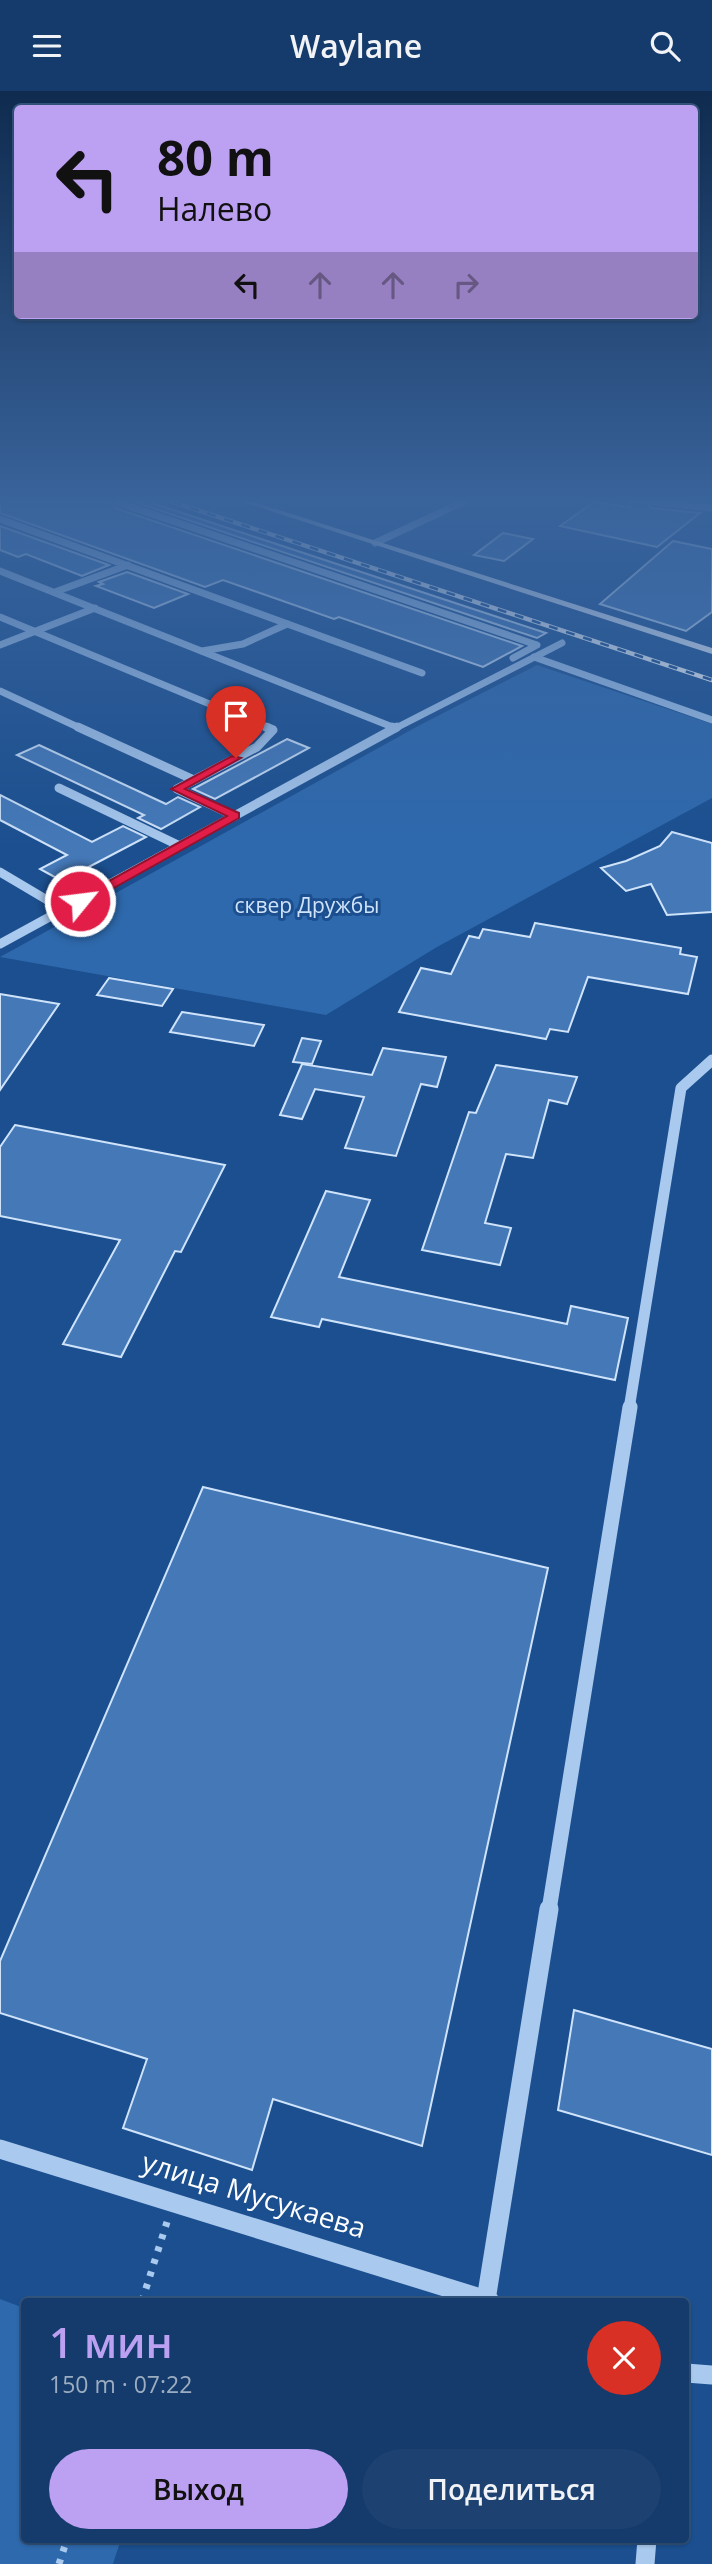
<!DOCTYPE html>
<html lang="ru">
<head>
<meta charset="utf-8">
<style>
	body { margin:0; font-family:"Open Sans",sans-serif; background:#1d4271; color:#f1f3f6; height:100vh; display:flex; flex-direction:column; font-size:26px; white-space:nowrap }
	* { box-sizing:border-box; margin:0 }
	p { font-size:23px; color:#9dadc1 }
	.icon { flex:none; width:38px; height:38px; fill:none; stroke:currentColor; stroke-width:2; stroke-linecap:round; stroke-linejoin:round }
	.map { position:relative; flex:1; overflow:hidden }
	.sheet { position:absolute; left:21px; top:2207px; width:668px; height:245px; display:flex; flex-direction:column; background:#143b6b; border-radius:7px; box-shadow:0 2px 5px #0004,0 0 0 2px #33557e }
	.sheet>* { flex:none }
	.banner { position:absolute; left:14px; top:14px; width:684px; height:214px; border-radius:7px; box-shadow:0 2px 5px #0004,0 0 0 2px #33557e; background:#bca0f2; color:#111; overflow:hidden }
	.pin { position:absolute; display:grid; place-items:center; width:60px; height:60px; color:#fff; margin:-72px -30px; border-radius:50% 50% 50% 0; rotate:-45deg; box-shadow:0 0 7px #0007 }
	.pin .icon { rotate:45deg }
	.me { position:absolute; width:77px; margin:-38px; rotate:61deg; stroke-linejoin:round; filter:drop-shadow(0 0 5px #0008) }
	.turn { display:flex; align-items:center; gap:24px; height:147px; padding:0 28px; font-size:32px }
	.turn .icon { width:91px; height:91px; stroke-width:2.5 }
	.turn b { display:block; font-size:49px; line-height:60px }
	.lanes { display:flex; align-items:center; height:66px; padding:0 28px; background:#0003; justify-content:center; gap:35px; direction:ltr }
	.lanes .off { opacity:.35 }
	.round { display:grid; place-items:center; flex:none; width:74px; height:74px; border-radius:37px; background:#1d4271 }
	.summary { display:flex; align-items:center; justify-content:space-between; height:119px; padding:0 28px }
	h1 { font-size:42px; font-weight:600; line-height:52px; color:#bca0f2 }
	.action { display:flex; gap:14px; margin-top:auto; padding:14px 28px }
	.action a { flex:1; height:80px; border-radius:42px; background:#bca0f2; color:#111; font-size:28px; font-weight:600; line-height:80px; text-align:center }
	.action a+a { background:#1d4271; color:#f1f3f6 }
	header { display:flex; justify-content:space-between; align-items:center; height:91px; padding:0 28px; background:#143b6b; font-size:32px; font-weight:600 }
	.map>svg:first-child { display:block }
	.green { fill:#2e69ad }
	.building { fill:#4478b7; stroke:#cfe3fa; stroke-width:2 }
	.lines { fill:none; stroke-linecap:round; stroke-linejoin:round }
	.path { stroke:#a9c9ee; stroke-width:7; stroke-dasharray:5 8; stroke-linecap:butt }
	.minor-far4 { stroke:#a9c9ee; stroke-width:7 }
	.minor-far3 { stroke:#a9c9ee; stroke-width:9 }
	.minor-far2 { stroke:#a9c9ee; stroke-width:11 }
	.minor-far1 { stroke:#a9c9ee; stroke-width:15 }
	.minor { stroke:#a9c9ee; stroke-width:19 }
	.major { fill:#f0f6ff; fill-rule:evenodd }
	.rail-casing { stroke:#fff; stroke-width:4.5 }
	.rail { stroke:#1b4f8f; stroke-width:2.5; stroke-dasharray:9; stroke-linecap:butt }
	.route { fill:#e11d48; stroke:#92132f; stroke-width:2 }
	.labels { text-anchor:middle; stroke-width:6; stroke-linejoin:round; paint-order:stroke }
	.far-park-label { font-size:21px; fill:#cfe3fa; stroke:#1b4f8f }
	.near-street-label { font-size:28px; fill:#fff; stroke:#1b4f8f }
</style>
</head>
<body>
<header><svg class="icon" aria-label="menu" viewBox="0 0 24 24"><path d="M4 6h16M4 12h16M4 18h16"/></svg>Waylane<svg class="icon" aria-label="search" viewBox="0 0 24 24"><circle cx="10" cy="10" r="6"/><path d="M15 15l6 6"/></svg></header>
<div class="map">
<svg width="712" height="2473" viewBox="0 0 712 2473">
	<rect width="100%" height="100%" fill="#1b4f8f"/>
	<g class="green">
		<polygon points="537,574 712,633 712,707 437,856 326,924 0,866 420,634"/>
		<polygon points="0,2208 24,2217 24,2448 121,2448 113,2473 0,2473"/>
	</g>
	<g class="building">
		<polygon points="0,411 111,411 115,417 522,555 483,576 339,526 334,528 223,489 205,496 0,422"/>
		<polygon points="135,411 149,411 546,542 537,547"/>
		<polygon points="594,411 630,416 630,411 646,411 651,417 700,422 657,456 560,435"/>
		<polygon points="0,435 109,474 82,485 26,463 18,466 0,459"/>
		<polygon points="503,442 533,448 504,470 474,464"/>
		<polygon points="673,450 712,458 712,521 686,540 600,513"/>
		<polygon points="127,481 188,503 154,517 96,495 103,493 99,491"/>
		<polygon points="287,648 309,657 215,708 193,698"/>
		<polygon points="39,654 166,713 178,706 200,716 161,738 138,727 144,724 17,664"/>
		<polygon points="0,704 92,751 123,735 146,746 62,790 40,778 67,764 0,729"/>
		<polygon points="672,741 712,752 712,821 667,824 651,793 626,800 601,777 626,770 660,755"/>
		<polygon points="535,832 681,857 680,863 697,866 688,903 588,886 568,941 550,938 546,948 399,921 421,877 451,883 469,845 479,847 483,838 530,846"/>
		<polygon points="109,887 173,898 162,915 97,904"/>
		<polygon points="0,903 59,913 0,999"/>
		<polygon points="182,921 264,934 254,955 170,941"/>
		<polygon points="302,947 321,950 312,973 293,971"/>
		<polygon points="383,957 446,966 437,996 421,993 396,1065 345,1057 364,1006 315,998 302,1028 280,1024 302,973 372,984"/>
		<polygon points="496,974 577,986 567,1013 549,1009 533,1067 506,1063 485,1132 511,1137 500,1174 422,1159 469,1021 476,1022"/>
		<polygon points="15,1034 225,1074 181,1161 175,1160 121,1266 63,1253 120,1149 0,1125 0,1056"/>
		<polygon points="326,1100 370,1109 339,1186 567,1233 571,1215 628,1227 615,1289 322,1228 319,1236 271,1226"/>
		<polygon points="203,1396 548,1477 422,2055 273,2008 252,2079 123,2037 147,1968 0,1922 0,1870"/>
		<polygon points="574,1919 712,1958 712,2064 558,2019"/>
	</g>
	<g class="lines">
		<g class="path">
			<polyline points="142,2210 167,2131"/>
			<polyline points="59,2473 67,2448"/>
		</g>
		<g class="minor-far4">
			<polyline points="117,411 537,554 513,567"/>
			<polyline points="652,411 712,417"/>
			<polyline points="0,428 422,582"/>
			<polyline points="375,452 463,411"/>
			<polyline points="0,480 395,637"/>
			<polyline points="55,501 128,474"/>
			<polyline points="0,526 270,638"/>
			<polyline points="0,554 95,517"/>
			<polyline points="202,560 243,553 287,533"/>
			<polyline points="534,566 712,629"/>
			<polyline points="0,600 82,638"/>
			<polyline points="394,638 562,552"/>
		</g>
		<g class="minor-far3">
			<polyline points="78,636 194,689"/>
			<polyline points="392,636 395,637"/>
			<polyline points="59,697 180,755"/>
			<polyline points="235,725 177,698 257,656 273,639 266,636"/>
			<polyline points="0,781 64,819"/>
			<polyline points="0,853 397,636"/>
		</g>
		<polyline class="minor-far2" points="629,1318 681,997 712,969"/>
		<polyline class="minor-far1" points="549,1819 630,1316"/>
		<g class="minor">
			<polyline points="0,2058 490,2210"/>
			<polyline points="486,2209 549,1818"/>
			<polyline points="686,2282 712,2284"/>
			<polyline points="645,2473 647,2448"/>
		</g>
		<polygon class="major" points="243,411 254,411 712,557 712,563"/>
		<g class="rail-casing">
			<polyline id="rail" points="173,411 712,589"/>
		</g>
		<use href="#rail" class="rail"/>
	</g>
	<linearGradient id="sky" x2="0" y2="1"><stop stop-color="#0f2b4f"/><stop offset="0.54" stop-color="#39639b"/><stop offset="1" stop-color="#39639b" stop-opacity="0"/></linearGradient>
	<rect width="712" height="757" fill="url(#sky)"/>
	<polygon class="route" points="232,665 241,667 185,698 239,722 239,727 85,813 76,813 76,808 227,725 171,698"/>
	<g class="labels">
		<g class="far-park-label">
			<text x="307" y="822">сквер Дружбы</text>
		</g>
		<g class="near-street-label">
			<text transform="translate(254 2104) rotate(17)" y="10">улица Мусукаева</text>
		</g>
	</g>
</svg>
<div class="pin" style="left:236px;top:667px;background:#d93025"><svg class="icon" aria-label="arrive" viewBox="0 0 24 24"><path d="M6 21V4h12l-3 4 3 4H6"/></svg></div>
<svg class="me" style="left:80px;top:810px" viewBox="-20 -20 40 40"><circle r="17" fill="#e11d48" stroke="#fff" stroke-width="3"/><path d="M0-11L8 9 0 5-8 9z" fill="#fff"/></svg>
<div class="banner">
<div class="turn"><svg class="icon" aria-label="left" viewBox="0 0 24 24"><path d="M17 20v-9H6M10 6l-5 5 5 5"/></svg><div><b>80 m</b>Налево</div></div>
<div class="lanes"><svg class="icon" aria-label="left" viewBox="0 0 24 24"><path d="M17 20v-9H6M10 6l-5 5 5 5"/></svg><svg class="icon off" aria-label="ahead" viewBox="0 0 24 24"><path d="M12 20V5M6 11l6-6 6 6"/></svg><svg class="icon off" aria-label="ahead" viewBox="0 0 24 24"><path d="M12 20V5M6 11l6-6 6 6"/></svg><svg class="icon off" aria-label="right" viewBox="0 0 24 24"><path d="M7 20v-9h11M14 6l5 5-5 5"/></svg></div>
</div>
<section class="sheet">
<div class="summary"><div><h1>1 мин</h1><p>150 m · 07:22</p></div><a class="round" style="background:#d93025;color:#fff"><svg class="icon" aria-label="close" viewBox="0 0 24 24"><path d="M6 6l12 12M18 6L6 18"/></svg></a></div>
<div class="action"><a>Выход</a><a>Поделиться</a></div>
</section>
</div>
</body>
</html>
